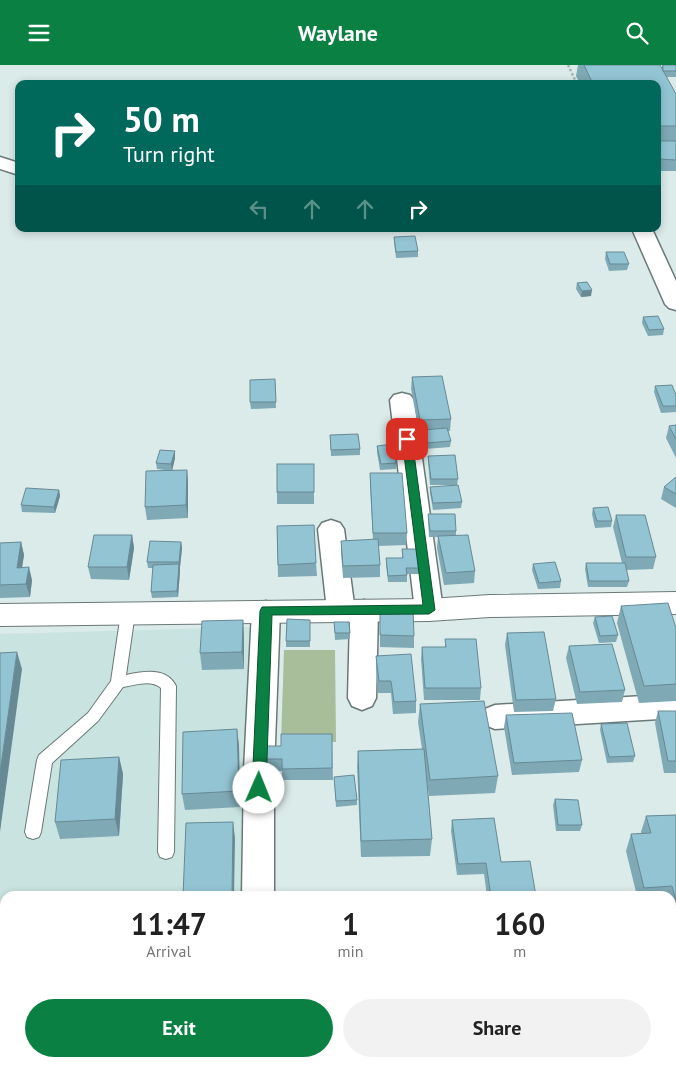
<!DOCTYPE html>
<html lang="en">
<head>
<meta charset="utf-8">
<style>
	body { margin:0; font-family:"PT Sans",sans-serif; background:#f2f2f2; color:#222; height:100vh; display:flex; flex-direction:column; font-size:19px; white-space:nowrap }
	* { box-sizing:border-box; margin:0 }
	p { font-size:16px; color:#767676 }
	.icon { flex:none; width:28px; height:28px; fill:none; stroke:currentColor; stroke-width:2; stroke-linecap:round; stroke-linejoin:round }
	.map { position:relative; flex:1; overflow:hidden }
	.details { position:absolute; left:0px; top:826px; width:676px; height:176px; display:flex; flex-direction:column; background:#fff; border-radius:15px 15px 0 0; box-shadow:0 2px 8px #0003 }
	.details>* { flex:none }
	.guide { position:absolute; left:15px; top:15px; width:646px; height:152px; border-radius:10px; box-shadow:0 2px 8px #0003; background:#00695c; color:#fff; overflow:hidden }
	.pin { position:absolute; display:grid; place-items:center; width:42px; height:42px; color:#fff; margin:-21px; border-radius:10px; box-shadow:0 2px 8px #0006 }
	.me { position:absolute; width:55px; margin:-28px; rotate:1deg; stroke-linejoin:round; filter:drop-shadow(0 0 4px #0008) }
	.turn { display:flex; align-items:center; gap:18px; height:105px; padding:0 25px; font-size:22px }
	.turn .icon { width:65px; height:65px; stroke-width:2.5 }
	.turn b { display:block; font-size:35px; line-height:42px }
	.lanes { display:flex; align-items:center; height:48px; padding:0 25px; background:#0003; justify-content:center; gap:25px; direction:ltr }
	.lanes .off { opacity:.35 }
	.eta { display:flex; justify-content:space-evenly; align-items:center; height:85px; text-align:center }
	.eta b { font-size:30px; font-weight:700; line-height:35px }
	.cta { display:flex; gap:10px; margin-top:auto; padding:10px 25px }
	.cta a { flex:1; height:58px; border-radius:30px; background:#0b8043; color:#fff; font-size:20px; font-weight:700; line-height:58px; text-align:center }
	.cta a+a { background:#f2f2f2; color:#222 }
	header { display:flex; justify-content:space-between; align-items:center; height:65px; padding:0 25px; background:#0b8043; color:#fff; font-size:22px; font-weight:700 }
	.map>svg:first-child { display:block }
	.built { fill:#c9e3e0 }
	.green { fill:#a8bd99 }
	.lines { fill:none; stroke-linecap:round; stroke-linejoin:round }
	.lane-casing { stroke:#6a7977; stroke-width:2 }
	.street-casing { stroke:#6a7977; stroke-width:3 }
	.secondary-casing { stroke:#6a7977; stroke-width:2 }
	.path { stroke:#a7b4b3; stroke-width:2.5; stroke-dasharray:2.5 2; stroke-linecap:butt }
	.lane { fill:#fff; fill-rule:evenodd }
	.street { fill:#fff; fill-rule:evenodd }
	.secondary { fill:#fff; fill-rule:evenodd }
	.wall { fill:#7ea9b5 }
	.shaded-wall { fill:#678994 }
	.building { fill:#93c4d3; stroke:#678994 }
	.route { fill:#0b8043; stroke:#07532c }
</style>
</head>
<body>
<header><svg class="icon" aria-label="menu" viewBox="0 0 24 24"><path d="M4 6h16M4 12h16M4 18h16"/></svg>Waylane<svg class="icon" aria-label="search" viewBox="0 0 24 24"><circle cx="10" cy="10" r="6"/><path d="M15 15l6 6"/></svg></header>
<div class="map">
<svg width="676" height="1002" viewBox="0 0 676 1002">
	<rect width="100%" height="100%" fill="#dbebea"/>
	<polygon class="built" points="251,562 242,831 5,831 5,998 237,998 237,1002 0,1002 0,569"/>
	<polygon class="green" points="284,585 335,585 336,677 281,677"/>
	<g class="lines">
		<g class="lane-casing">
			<path id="lane" d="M 128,543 L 133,544 L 135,548 L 126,610 C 144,606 167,602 176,621 L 174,787 L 172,792 L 166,794 L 160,792 L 158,787 L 161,623 C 151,614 135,620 123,622 L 98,656 L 52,698 L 41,767 L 39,772 L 33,774 L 27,772 L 25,767 L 37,695 L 39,690 L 88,648 L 111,616 L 121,548 L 123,544 Z"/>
		</g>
		<g class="street-casing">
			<g id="street">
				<polygon points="0,92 19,98 19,110 0,104"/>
				<polygon points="632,164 652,164 676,216 676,245 669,243 665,239"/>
				<polygon points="402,328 410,330 414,335 443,545 439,552 429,555 419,552 415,545 390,335 394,330"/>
				<polygon points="331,455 340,458 344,464 354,539 364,535 374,538 378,545 376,633 372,641 362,645 352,641 348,633 350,552 341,555 331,552 327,545 318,464 322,458"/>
				<polygon points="266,536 276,539 280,546 274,705 274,831 242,831 244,705 252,546 256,539"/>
				<polygon points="676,629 676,653 495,664 485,660 480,652 485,644 495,640"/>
				<rect x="671" y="879" width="5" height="32"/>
				<rect x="236" y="998" width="36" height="4"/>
				<polygon points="577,998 613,998 614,1002 578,1002"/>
			</g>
		</g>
		<g class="secondary-casing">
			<polygon id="secondary" points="676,527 676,549 490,552 429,556 0,561 0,539 429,534 490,530"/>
		</g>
		<polyline class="path" points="568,0 577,19"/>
		<use href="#lane" class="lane"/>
		<use href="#street" class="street"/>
		<use href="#secondary" class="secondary"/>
	</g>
	<g class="wall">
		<polygon points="578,0 660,0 662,4 662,0 676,0 676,12 666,12 676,29 676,106 658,106 658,19 580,19 576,11"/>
		<polygon points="341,164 365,164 365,166 342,166"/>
		<polygon points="394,172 418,186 418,192 396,193 394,178"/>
		<polygon points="606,187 629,199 627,205 609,206 605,194"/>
		<polygon points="577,218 591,231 581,232 576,224"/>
		<polygon points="643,252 664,264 663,270 648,271 642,258"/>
		<polygon points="412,312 451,354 450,366 448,366 451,376 450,382 425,384 422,371 423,367 419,367 411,324"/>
		<polygon points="275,314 276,343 251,344 250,337"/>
		<polygon points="655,321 676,330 676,347 661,348 654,327"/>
		<polygon points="676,360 676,393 666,373 669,361"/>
		<polygon points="330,370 360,384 360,390 331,391"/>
		<polygon points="377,381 396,398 396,404 380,405 377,387"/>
		<polygon points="175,386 175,393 172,406 157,404 156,398"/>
		<polygon points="428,391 458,414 457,420 430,420 428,397"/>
		<polygon points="314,399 314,439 277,439 277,427"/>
		<polygon points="187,405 188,417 188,453 147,455 145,442"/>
		<polygon points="370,408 407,468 406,480 378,481 380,500 380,512 343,513 341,488 341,476 373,475 370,420"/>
		<polygon points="676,412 676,443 661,434 664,422"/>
		<polygon points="430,422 462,437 461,443 433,445 430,428"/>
		<polygon points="59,425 60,431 55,448 22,447 21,440"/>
		<polygon points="593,443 612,456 611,462 595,463 592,449"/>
		<polygon points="428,449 456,466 456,470 475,506 474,518 444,520 437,483 438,472 429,472 428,456"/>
		<polygon points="616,450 656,492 653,504 626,505 629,516 627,522 588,522 585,504 586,498 622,498 613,462"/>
		<polygon points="277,461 316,498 317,511 278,512"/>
		<polygon points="132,470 134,483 129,515 91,514 88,502"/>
		<polygon points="21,477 24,490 22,503 32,515 30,532 0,533 0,478"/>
		<polygon points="181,477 182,483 180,502 180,506 178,532 152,533 151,527 153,503 148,503 147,497"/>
		<polygon points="402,484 420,503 420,509 407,509 407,517 388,517 386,499 386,493 402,493"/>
		<polygon points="533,499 561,516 560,523 538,524 532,505"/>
		<polygon points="621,541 676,563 676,636 639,638 617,558"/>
		<polygon points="380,543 414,571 414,583 380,582"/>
		<polygon points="595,552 618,570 616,577 599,578 593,558"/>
		<polygon points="243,555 244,573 244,604 202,605 200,588"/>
		<polygon points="310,555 310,582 286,582 286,576"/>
		<polygon points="334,557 350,568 350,574 335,575"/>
		<polygon points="507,568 556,634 553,646 514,647 505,580"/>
		<polygon points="445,574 481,623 480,635 424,635 421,594 422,582 445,582"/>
		<polygon points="569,581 625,625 622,637 577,639 566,593"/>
		<polygon points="376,591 416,636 416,648 393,649 391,628 378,628 376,603"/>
		<polygon points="420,639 498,711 495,728 429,731 427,717 432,774 430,791 361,792 357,702 358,686 422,684 418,657"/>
		<polygon points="658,646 676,646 676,708 664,708 655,658"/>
		<polygon points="506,650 582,695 579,707 512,710 504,662"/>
		<polygon points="601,659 635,691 633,697 607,698 600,665"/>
		<polygon points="237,664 239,681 240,742 185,745 182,729"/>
		<polygon points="332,669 333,715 282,715 282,706 265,706 265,694 281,681"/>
		<polygon points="119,692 123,709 119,771 60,774 55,757"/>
		<polygon points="334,712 357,735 357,740 336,742"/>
		<polygon points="555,734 582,760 580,766 556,766 553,740"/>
		<polygon points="676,750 676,866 673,866 671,858 671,831 637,831 626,786 631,769 641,769 641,767 646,751"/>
		<polygon points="452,755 501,797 536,831 487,831 484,809 457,810 451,766"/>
		<polygon points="671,906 676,906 676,1002 671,1002 670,998 671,998"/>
		<rect x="282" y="998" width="41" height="4"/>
	</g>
	<g class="shaded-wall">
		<polygon points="592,225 591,231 581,232 582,226"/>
		<polygon points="175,386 175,393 172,406 171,399"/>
		<polygon points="187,405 188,417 188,453 186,440"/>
		<polygon points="59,425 60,431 55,448 54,442"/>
		<polygon points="132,470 134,483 129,515 127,502"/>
		<polygon points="21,477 24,490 20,515 17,503"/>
		<polygon points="181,477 182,483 180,502 180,506 178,532 177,526 179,501 179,497"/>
		<polygon points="29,502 32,515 30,532 26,519"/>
		<polygon points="243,555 244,573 244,604 242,587"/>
		<polygon points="17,587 22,604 0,767 0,708"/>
		<polygon points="237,664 239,681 240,742 239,726"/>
		<polygon points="119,692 123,709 119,771 115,754"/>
		<polygon points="233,757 235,773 234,831 232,831"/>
		<polygon points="226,998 229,998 228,1002 226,1002"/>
	</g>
	<g class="building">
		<polygon points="584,0 660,0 676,29 676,61 658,61 658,19 593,19"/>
		<rect x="663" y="0" width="13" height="6"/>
		<polygon points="658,76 676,76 676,95 659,94 658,86"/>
		<polygon points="415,171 418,186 396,187 394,172"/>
		<polygon points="606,187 624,187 629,199 610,199"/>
		<polygon points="587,217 592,225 582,226 577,218"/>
		<polygon points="658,251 664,264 649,265 643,252"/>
		<polygon points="442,311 451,354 420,355 412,312"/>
		<polygon points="275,314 276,337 250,337 250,315"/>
		<polygon points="672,320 676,330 676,341 663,341 655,321"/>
		<polygon points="676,360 676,374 669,361"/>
		<polygon points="447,363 451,376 426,378 423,365"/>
		<polygon points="358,369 360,384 331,385 330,370"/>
		<polygon points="393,379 396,398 381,399 377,381"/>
		<polygon points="160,385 175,386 171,399 156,398"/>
		<polygon points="455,390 458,414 431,414 428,391"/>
		<rect x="277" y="399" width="37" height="28"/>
		<polygon points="187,405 186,440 145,442 146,406"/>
		<polygon points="370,408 402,408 407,468 373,468"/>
		<polygon points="676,412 676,429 664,422"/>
		<polygon points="458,420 462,437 433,438 430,422"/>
		<polygon points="26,423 59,425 54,442 21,440"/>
		<polygon points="608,442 612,456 597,456 593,443"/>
		<polygon points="428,449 455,449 456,466 430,466"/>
		<polygon points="616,450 645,450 656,492 626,492"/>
		<polygon points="314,460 316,498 278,500 277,461"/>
		<polygon points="94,470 132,470 127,502 88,502"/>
		<polygon points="468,470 475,506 446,508 438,471"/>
		<polygon points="378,474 380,500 343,501 341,476"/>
		<polygon points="150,476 181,477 179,497 147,497"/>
		<polygon points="21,477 17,503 29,502 26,519 0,520 0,478"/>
		<polygon points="402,484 418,484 420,503 406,503 407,510 388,511 386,493 403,493"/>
		<polygon points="555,497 561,516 539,518 533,499"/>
		<polygon points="586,498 625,498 629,516 589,516"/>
		<polygon points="179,499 177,526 151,527 153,500"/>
		<polygon points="668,538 676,563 676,619 644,621 621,541"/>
		<polygon points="380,543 413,544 414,571 380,570"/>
		<polygon points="612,551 618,570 600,571 595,552"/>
		<polygon points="287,554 310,555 310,576 286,576"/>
		<polygon points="243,555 242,587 200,588 202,556"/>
		<polygon points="334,557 349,557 350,568 335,568"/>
		<polygon points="544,567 556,634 516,635 507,568"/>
		<polygon points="445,574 476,574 481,623 425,623 422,582 446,582"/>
		<polygon points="612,579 625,625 580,627 569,581"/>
		<polygon points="17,587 0,708 0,588"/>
		<polygon points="411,589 416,636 394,637 391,616 379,616 376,591"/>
		<polygon points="484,636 498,711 430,715 420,639"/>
		<polygon points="658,646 676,646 676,696 668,696"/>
		<polygon points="572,648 582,695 514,698 506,650"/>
		<polygon points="627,658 635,691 609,692 601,659"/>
		<polygon points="237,664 239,726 182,729 183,667"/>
		<polygon points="281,669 332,669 332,703 282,704 282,694 265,694 265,681 281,681"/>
		<polygon points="424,684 432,774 361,776 358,686"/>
		<polygon points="119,692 115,754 55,757 61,695"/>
		<polygon points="354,710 357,735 336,736 334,712"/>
		<polygon points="555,734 578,735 582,760 558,760"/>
		<polygon points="676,750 676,836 672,821 644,823 631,769 651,768 646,751"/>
		<polygon points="494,753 501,797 530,796 536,831 491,831 486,798 458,799 452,755"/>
		<polygon points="233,757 232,831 183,831 186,758"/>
		<polygon points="671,906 676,906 676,980 671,954"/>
		<polygon points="169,998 226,998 226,1002 168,1002"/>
	</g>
	<polygon class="route" points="407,370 412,374 435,545 429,549 272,550 266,723 264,727 259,729 254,727 252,723 260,546 262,542 423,540 402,374"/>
</svg>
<div class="pin" style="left:407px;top:374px;background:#d93025"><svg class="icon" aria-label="arrive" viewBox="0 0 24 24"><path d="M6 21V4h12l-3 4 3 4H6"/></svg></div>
<svg class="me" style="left:259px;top:723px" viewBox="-20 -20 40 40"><circle r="19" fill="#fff"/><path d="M0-13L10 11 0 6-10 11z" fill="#0b8043"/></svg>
<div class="guide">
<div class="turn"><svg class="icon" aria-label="right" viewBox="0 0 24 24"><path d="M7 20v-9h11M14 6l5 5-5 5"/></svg><div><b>50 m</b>Turn right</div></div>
<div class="lanes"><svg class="icon off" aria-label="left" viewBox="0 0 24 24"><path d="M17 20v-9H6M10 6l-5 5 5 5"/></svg><svg class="icon off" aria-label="ahead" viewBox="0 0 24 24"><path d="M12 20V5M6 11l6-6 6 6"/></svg><svg class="icon off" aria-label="ahead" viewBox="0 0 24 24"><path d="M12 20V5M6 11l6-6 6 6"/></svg><svg class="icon" aria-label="right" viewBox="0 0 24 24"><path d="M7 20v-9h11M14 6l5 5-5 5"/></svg></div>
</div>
<section class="details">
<div class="eta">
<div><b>11:47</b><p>Arrival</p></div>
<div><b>1</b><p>min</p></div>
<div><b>160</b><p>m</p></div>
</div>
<div class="cta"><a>Exit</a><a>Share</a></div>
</section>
</div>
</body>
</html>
